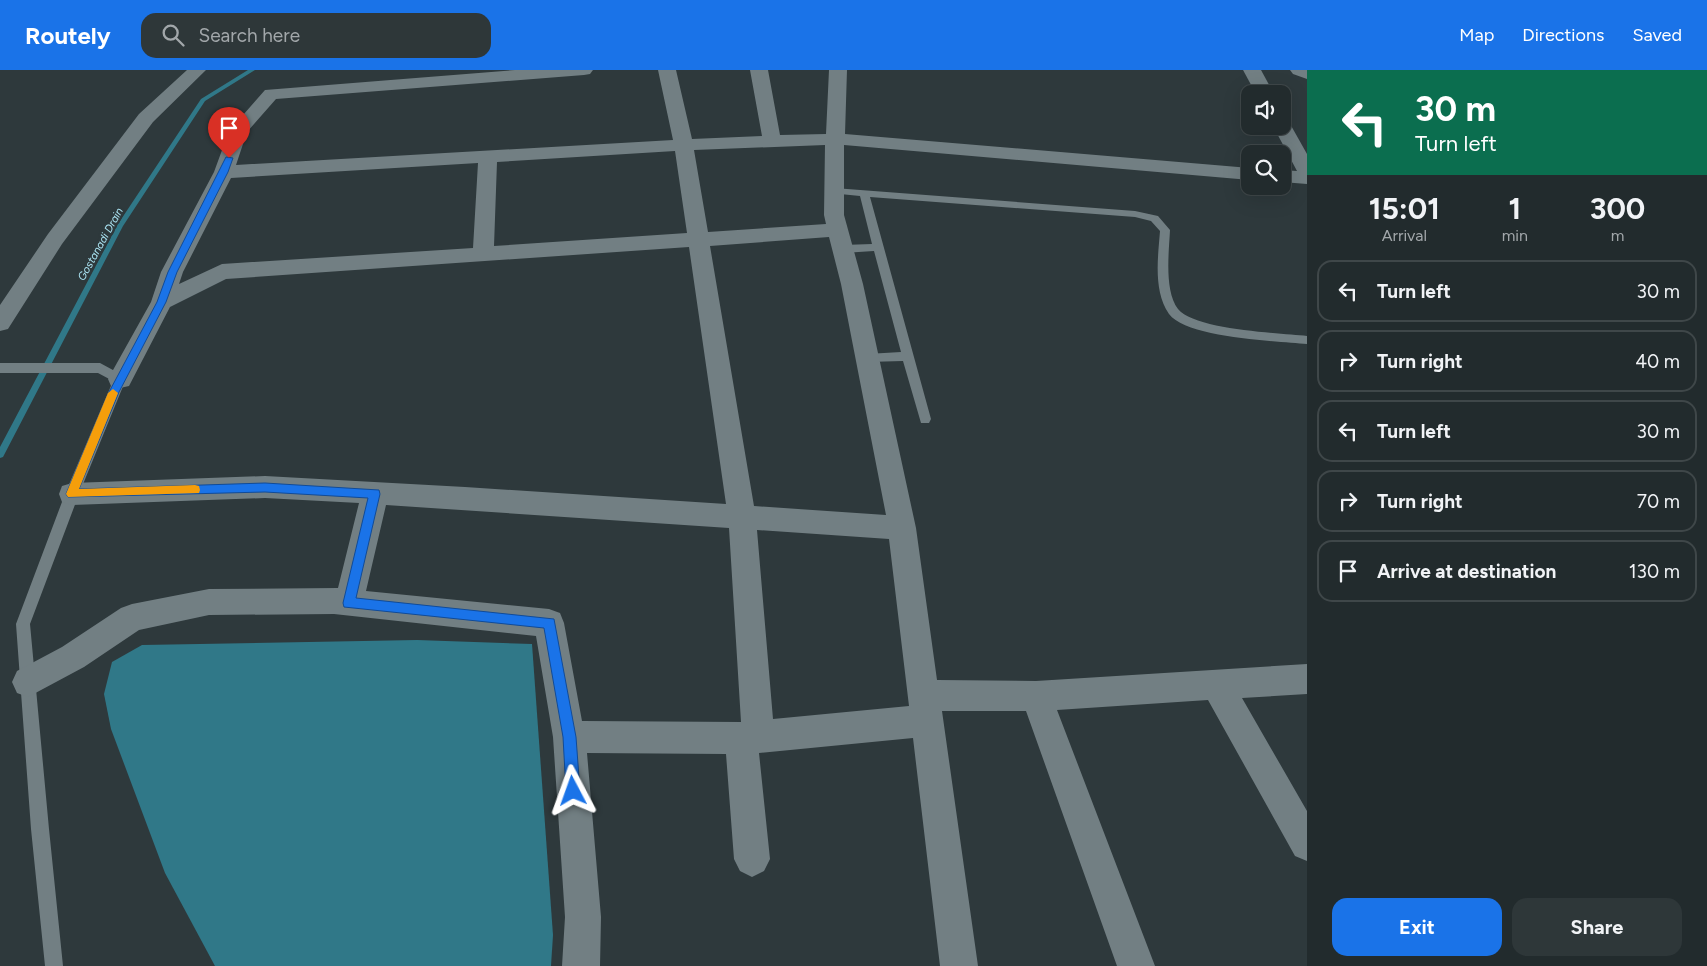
<!DOCTYPE html>
<html lang="en">
<head>
<meta charset="utf-8">
<style>
	body { margin:0; font-family:Figtree,sans-serif; background:#2e3739; color:#f1f3f6; height:100vh; display:flex; flex-direction:column; font-size:19px; white-space:nowrap }
	* { box-sizing:border-box; margin:0 }
	p { font-size:16px; color:#a2a7aa }
	.icon { flex:none; width:28px; height:28px; fill:none; stroke:currentColor; stroke-width:2; stroke-linecap:round; stroke-linejoin:round }
	.map { position:relative; flex:1; overflow:hidden }
	.details { display:flex; flex-direction:column; background:#222b2d; width:400px }
	.details>* { flex:none }
	.hud { background:#0b6e4f; color:#fff; overflow:hidden }
	.fabs { position:absolute; left:1241px; top:15px; display:grid; gap:10px }
	.fabs a { display:grid; place-items:center; width:50px; height:50px; border-radius:10px; background:#222b2d; box-shadow:0 5px 20px #0002,0 0 0 1px #3f4749; font-size:25px }
	.pin { position:absolute; display:grid; place-items:center; width:42px; height:42px; color:#fff; margin:-51px -21px; border-radius:50% 50% 50% 0; rotate:-45deg; box-shadow:0 0 5px #0007 }
	.pin .icon { rotate:45deg }
	.me { position:absolute; width:55px; margin:-28px; rotate:356deg; stroke-linejoin:round; filter:drop-shadow(0 0 4px #0008) }
	.turn { display:flex; align-items:center; gap:18px; height:105px; padding:0 25px; font-size:22px }
	.turn .icon { width:65px; height:65px; stroke-width:2.5 }
	.turn b { display:block; font-size:35px; line-height:42px }
	.eta { display:flex; justify-content:space-evenly; align-items:center; height:85px; text-align:center }
	.eta b { font-size:30px; font-weight:700; line-height:35px }
	.button { display:flex; gap:10px; margin-top:auto; padding:10px 25px }
	.button a { flex:1; height:58px; border-radius:15px; background:#1a73e8; color:#fff; font-size:20px; font-weight:700; line-height:58px; text-align:center }
	.button a+a { background:#2e3739; color:#f1f3f6 }
	ul { padding:0; list-style:none }
	li { display:flex; align-items:center; gap:15px; height:62px; margin:0 10px 8px; padding:0 15px; border:2px solid #3f4749; border-radius:15px }
	li div { flex:1 }
	li b { display:block; font-size:19px }
	li em { font-style:normal }
	header { display:flex; align-items:center; gap:30px; box-sizing:border-box; height:70px; padding:0 25px; background:#1a73e8; color:#fff }
	header strong { font-size:24px }
	nav { display:flex; gap:28px; margin-inline-start:auto; font-size:18px }
	.search { width:350px; height:45px; background:#2e3739; display:flex; align-items:center; gap:12px; box-sizing:border-box; padding:0 18px; border-radius:15px; color:#a2a7aa; font-size:19px }
	main { display:flex; flex:1; min-height:0 }
	.map>svg:first-child { display:block }
	.water { fill:#307888 }
	.lines { fill:none; stroke-linecap:round; stroke-linejoin:round }
	.stream { fill:#307888; fill-rule:evenodd }
	.lane { fill:#727f83; fill-rule:evenodd }
	.street { fill:#727f83; fill-rule:evenodd }
	.route { fill:#1a73e8; stroke:#114b97 }
	.slow { fill:#f59e0b }
	.labels { text-anchor:middle; stroke-width:5; stroke-linejoin:round; paint-order:stroke }
	.far-water-label { font-size:11px; font-style:italic; fill:#ace5f4; stroke:#2e393c }
</style>
</head>
<body>
<header>
<strong>Routely</strong>
<div class="search"><svg class="icon" aria-label="search" viewBox="0 0 24 24"><circle cx="10" cy="10" r="6"/><path d="M15 15l6 6"/></svg>Search here</div>
<nav><a>Map</a><a>Directions</a><a>Saved</a></nav>
</header>
<main>
<div class="map">
<svg width="1307" height="896" viewBox="0 0 1307 896">
	<rect width="100%" height="100%" fill="#2e393c"/>
	<polygon class="water" points="417,570 532,574 553,865 551,896 215,896 165,803 111,659 104,624 112,592 142,575"/>
	<g class="lines">
		<polygon class="stream" points="248,0 255,0 205,31 123,156 3,387 0,388 0,377 118,154 201,29"/>
		<g class="lane">
			<path d="M 834,118 L 1135,141 L 1158,146 L 1170,160 C 1169,181 1164,221 1178,239 C 1195,260 1279,263 1307,266 L 1307,274 C 1277,271 1187,268 1169,244 C 1153,221 1158,187 1160,161 L 1151,151 L 1135,147 L 870,127 L 931,349 L 929,353 L 921,353 L 903,291 L 867,292 L 861,288 L 867,284 L 901,282 L 874,181 L 843,183 L 838,179 L 843,175 L 872,174 L 860,126 L 830,123 L 829,121 Z"/>
			<polygon points="0,293 100,293 124,306 126,309 79,424 30,554 49,759 63,896 45,896 31,759 16,554 65,424 113,311 98,303 0,303"/>
		</g>
		<g class="street">
			<polygon points="187,0 206,0 153,52 62,174 8,259 0,261 0,235 48,164 139,44"/>
			<path d="M 515,0 L 593,0 L 590,4 L 584,5 L 276,29 L 247,62 L 236,95 L 673,70 L 658,0 L 676,0 L 692,69 L 762,66 L 750,0 L 768,0 L 780,65 L 826,64 L 829,0 L 847,0 L 845,64 L 1250,98 L 1250,110 L 844,75 L 844,145 L 863,214 L 916,458 L 937,610 L 1036,611 L 1307,594 L 1307,624 L 1242,628 L 1307,741 L 1307,791 L 1295,786 L 1208,630 L 1057,640 L 1155,896 L 1117,896 L 1026,641 L 942,641 L 978,896 L 940,896 L 913,668 L 759,683 L 770,789 L 764,801 L 752,807 L 740,801 L 734,789 L 726,684 L 587,683 L 601,847 L 600,896 L 562,896 L 565,847 L 553,667 L 536,566 L 334,544 L 209,545 L 139,560 L 84,597 L 28,627 L 17,623 L 12,612 L 17,601 L 62,577 L 121,538 L 132,534 L 209,519 L 338,518 L 359,433 L 265,428 L 72,435 L 62,432 L 59,424 L 62,416 L 72,413 L 265,406 L 465,417 L 726,434 L 689,177 L 226,209 L 170,237 L 129,316 L 120,318 L 111,316 L 108,309 L 151,232 L 161,202 L 214,102 L 229,61 L 265,20 ZM 825,75 L 824,145 L 826,154 L 708,162 L 694,80 ZM 675,81 L 687,163 L 494,176 L 497,92 ZM 478,93 L 473,178 L 222,194 L 179,214 L 183,202 L 231,108 ZM 829,167 L 841,214 L 886,445 L 754,436 L 710,176 ZM 386,435 L 729,458 L 741,652 L 582,651 L 564,553 L 560,543 L 549,539 L 366,521 ZM 757,460 L 889,469 L 909,636 L 773,649 Z"/>
			<polygon points="1243,0 1261,0 1274,24 1256,24"/>
			<polygon points="1290,0 1307,0 1307,9 1293,4"/>
			<polygon points="1282,51 1289,52 1307,84 1307,114 1282,112 1282,100 1297,101 1273,56 1282,56"/>
		</g>
	</g>
	<polygon class="route" points="226,87 233,88 228,102 177,202 166,232 119,322 79,419 265,413 379,420 380,424 356,528 554,549 576,667 580,721 578,726 573,728 568,726 566,721 563,667 544,558 344,537 343,533 368,428 265,422 68,427 66,424 109,322 157,232 168,202"/>
	<polygon class="slow" points="113,319 118,323 79,419 195,415 199,416 200,420 199,423 68,427 66,424 108,323"/>
	<g class="labels">
		<g class="far-water-label">
			<text transform="translate(100 174) rotate(-61)" y="4">Gostanadi Drain</text>
		</g>
	</g>
</svg>
<div class="fabs">
<a><svg class="icon" aria-label="sound" viewBox="0 0 24 24"><path d="M4 9h4l5-4v14l-5-4H4zM17 9q2 3 0 6"/></svg></a>
<a><svg class="icon" aria-label="search" viewBox="0 0 24 24"><circle cx="10" cy="10" r="6"/><path d="M15 15l6 6"/></svg></a>
</div>
<div class="pin" style="left:229px;top:88px;background:#d93025"><svg class="icon" aria-label="arrive" viewBox="0 0 24 24"><path d="M6 21V4h12l-3 4 3 4H6"/></svg></div>
<svg class="me" style="left:573px;top:721px" viewBox="-20 -20 40 40"><path d="M0-17L14 15 0 8-14 15z" fill="#1a73e8" stroke="#fff" stroke-width="4"/></svg>
</div>
<section class="details">
<div class="hud">
<div class="turn"><svg class="icon" aria-label="left" viewBox="0 0 24 24"><path d="M17 20v-9H6M10 6l-5 5 5 5"/></svg><div><b>30 m</b>Turn left</div></div>
</div>
<div class="eta">
<div><b>15:01</b><p>Arrival</p></div>
<div><b>1</b><p>min</p></div>
<div><b>300</b><p>m</p></div>
</div>
<ul>
<li><svg class="icon" aria-label="left" viewBox="0 0 24 24"><path d="M17 20v-9H6M10 6l-5 5 5 5"/></svg><div><b>Turn left</b></div><em>30 m</em></li>
<li><svg class="icon" aria-label="right" viewBox="0 0 24 24"><path d="M7 20v-9h11M14 6l5 5-5 5"/></svg><div><b>Turn right</b></div><em>40 m</em></li>
<li><svg class="icon" aria-label="left" viewBox="0 0 24 24"><path d="M17 20v-9H6M10 6l-5 5 5 5"/></svg><div><b>Turn left</b></div><em>30 m</em></li>
<li><svg class="icon" aria-label="right" viewBox="0 0 24 24"><path d="M7 20v-9h11M14 6l5 5-5 5"/></svg><div><b>Turn right</b></div><em>70 m</em></li>
<li><svg class="icon" aria-label="arrive" viewBox="0 0 24 24"><path d="M6 21V4h12l-3 4 3 4H6"/></svg><div><b>Arrive at destination</b></div><em>130 m</em></li>
</ul>
<div class="button"><a>Exit</a><a>Share</a></div>
</section>
</main>
</body>
</html>
